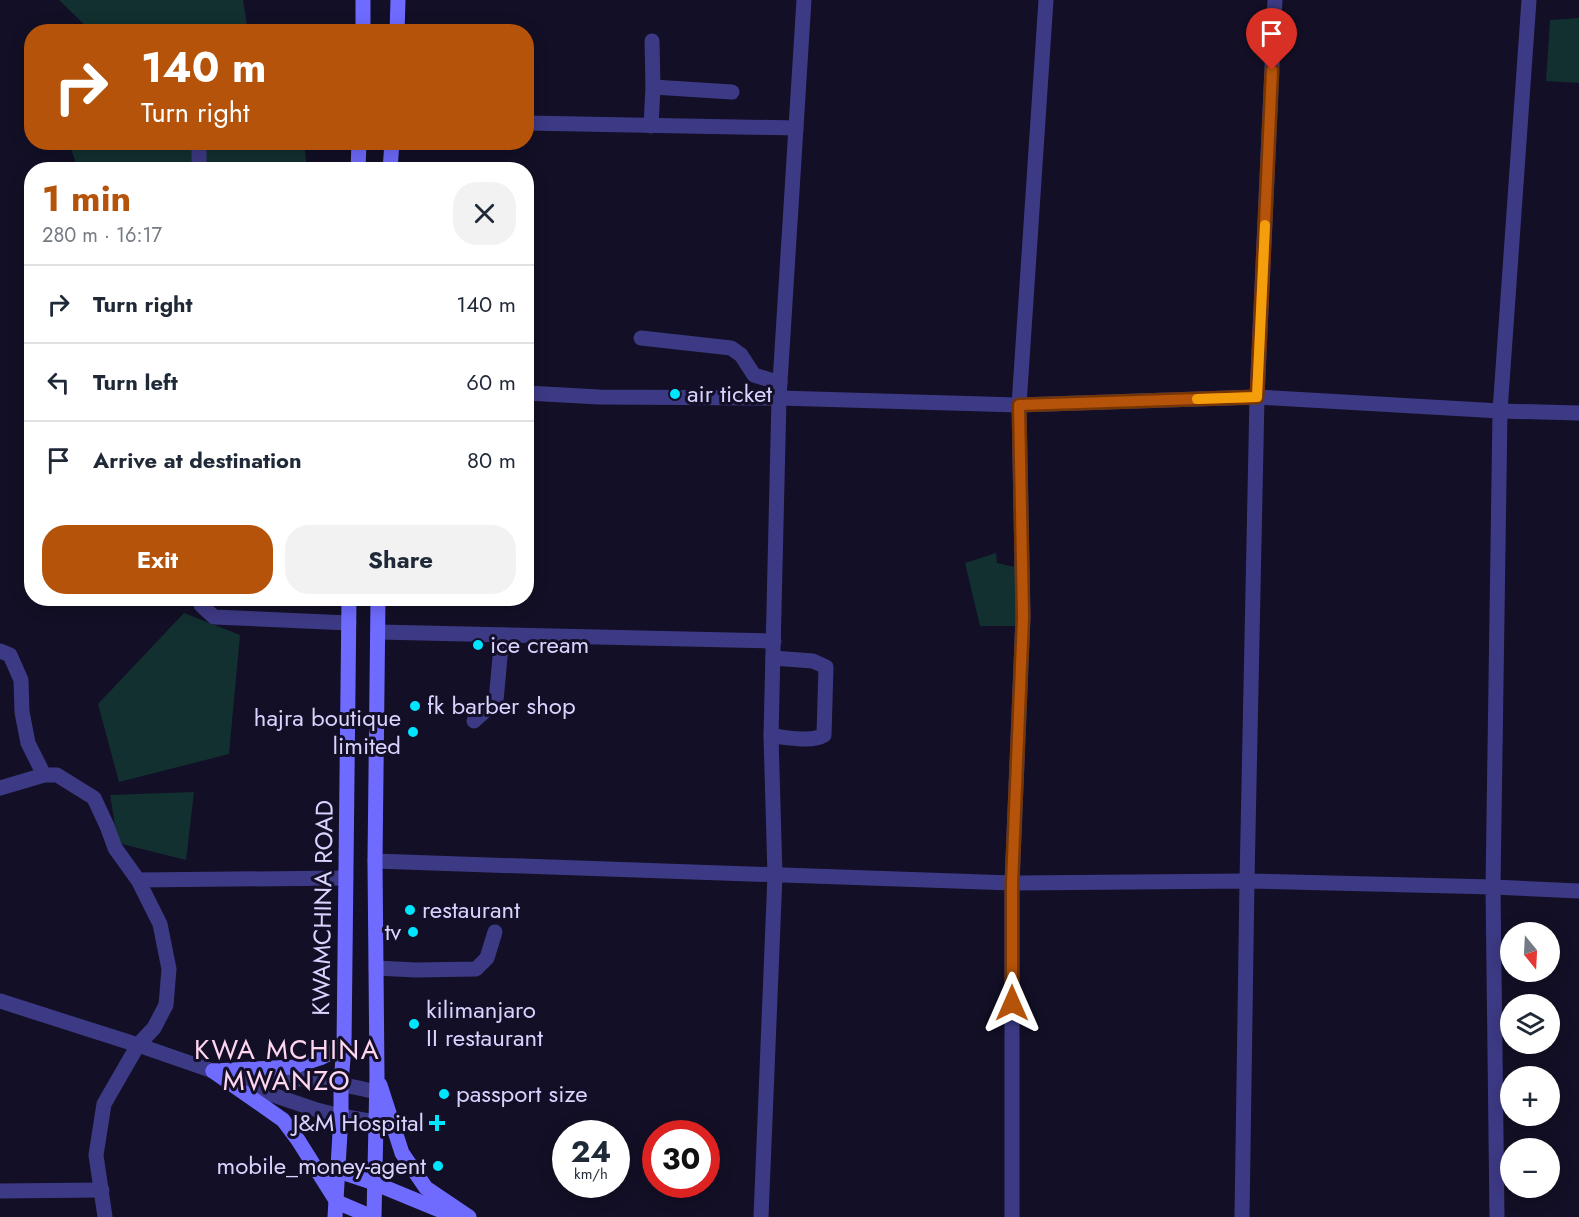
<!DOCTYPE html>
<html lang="en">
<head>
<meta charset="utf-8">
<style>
	body { margin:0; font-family:Jost,sans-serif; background:#f2f2f3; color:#1f2937; height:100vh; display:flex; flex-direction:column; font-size:22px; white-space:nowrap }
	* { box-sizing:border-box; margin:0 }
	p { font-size:20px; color:#747a83 }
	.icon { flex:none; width:33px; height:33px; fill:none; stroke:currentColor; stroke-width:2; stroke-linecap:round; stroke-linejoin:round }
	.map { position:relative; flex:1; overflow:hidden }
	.drawer { position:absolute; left:24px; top:162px; width:510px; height:444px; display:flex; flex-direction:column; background:#fff; border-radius:24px; box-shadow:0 3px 15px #0003 }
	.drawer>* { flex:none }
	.hud { position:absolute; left:24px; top:24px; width:510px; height:126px; border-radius:24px; box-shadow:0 3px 15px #0003; background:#b45309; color:#fff; overflow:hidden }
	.needle { width:39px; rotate:162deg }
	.buttons { position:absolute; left:1500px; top:922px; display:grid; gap:12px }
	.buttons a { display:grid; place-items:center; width:60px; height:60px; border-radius:50%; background:#fff; box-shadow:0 3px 15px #0003; font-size:30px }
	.speed { position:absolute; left:552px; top:1120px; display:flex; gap:12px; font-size:30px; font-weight:700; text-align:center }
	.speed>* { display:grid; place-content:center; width:78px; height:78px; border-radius:50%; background:#fff; box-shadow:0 3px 15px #0003; line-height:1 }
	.speed small { font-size:15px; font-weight:400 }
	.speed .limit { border:9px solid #d22; background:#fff; color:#111 }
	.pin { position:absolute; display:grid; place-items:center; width:51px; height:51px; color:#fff; margin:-62px -26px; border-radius:50% 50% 50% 0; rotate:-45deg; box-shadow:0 0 6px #0007 }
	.pin .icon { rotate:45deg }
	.me { position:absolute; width:66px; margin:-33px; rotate:0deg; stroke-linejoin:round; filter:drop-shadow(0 0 4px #0008) }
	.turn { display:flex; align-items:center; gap:21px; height:126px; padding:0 18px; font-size:27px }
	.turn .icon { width:78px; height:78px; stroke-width:2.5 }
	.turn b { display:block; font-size:42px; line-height:51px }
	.round { display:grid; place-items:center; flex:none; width:63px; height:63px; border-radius:24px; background:#f2f2f3 }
	.summary { display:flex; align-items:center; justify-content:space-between; height:102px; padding:0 18px }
	h1 { font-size:36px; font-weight:700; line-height:45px; color:#b45309 }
	.action { display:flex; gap:12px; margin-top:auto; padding:12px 18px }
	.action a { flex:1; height:69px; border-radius:24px; background:#b45309; color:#fff; font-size:24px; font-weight:700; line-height:69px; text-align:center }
	.action a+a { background:#f2f2f3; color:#1f2937 }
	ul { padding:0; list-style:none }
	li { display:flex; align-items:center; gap:18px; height:78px; padding:0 18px; border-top:2px solid #e0e1e3 }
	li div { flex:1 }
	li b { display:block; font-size:22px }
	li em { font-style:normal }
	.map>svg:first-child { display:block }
	.green { fill:#12302f }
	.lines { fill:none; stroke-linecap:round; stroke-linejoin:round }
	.lane { stroke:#3d3a85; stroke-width:15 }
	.street { stroke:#3d3a85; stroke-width:15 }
	.secondary { stroke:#6f6bff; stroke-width:15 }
	.route-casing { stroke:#753606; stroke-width:15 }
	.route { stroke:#b45309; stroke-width:10 }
	.slow { stroke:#f59e0b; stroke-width:10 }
	.poi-dot { fill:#00e5ff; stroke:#130f26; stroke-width:2 }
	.labels { text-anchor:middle; stroke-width:6; stroke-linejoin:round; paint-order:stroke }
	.poi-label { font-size:24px; fill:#d9d4ff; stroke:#130f26; text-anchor:start }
	.street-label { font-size:24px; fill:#d9d4ff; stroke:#130f26 }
	.quarter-label { font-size:27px; letter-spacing:1.5px; fill:#ffd6f0; stroke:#130f26 }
</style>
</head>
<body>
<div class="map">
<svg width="1579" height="1217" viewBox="0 0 1579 1217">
	<rect width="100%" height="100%" fill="#130f26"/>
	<g class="green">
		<polygon points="59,0 243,0 248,31 91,31"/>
		<polygon points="1579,18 1579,83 1546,81 1550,20"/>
		<polygon points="69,143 304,143 307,169 78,169"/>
		<polygon points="996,553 997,563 1023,569 1017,626 980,626 965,563"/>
		<polygon points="184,613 240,635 229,754 119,782 98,704"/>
		<polygon points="194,792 186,860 118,843 110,795"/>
	</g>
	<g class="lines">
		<g class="lane">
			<polyline points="653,87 732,92"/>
			<polyline points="651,126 653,87 652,41"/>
			<polyline points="199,142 199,170"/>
			<polyline points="641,338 731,348 741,355 754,375 780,383"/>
			<polyline points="200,598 201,605 214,617 349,623"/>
			<polyline points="0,651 10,655 21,680 22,712 28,743 44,775 57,775 94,798 107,826 115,848 138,880 160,924 169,969 166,1005 154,1028 138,1045 104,1104 96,1155 105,1217"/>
			<polyline points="474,721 496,701 502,635"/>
			<path d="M 771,736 C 787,737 811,743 824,735 L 826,667 L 813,661 L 773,658"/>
			<polyline points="0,788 44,775"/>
			<polyline points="138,880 346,878"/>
			<polyline points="376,968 416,970 476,969 487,958 495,932"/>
			<polyline points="0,1191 102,1190"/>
		</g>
		<g class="street">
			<polyline points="526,123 796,128"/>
			<polyline points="526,393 599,397 779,398 1019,405 1257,397 1500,411 1529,0"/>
			<polyline points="1579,413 1500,411 1493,887 1579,891"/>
			<polyline points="378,632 774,641"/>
			<polyline points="375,861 1012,883 1247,881 1493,887 1497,1217"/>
			<polyline points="0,1001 138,1045 213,1071 246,1079 273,1095 317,1110 341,1116 375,1122"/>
			<path d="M 246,1079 C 288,1074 335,1082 376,1092"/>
			<polyline points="761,1217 775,875 771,736 779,398 804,0"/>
			<polyline points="1012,1217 1012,883 1023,617 1019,405 1046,0"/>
			<polyline points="1242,1217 1247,881 1257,397 1275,0"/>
		</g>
		<g class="secondary">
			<polyline points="363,32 363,0"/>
			<polyline points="397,32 398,0"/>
			<polyline points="358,170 359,142"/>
			<polyline points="390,170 392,142"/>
			<polyline points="213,1071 283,1120 298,1140 337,1202 372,1217"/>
			<polyline points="213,1071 293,1067 320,1058 344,1046"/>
			<polyline points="380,1085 402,1153 426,1188 469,1217"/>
			<polyline points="338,1171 374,1183 454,1216"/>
			<polyline points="335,1217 341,1116 341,1083 344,1046 349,598"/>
			<polyline points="374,1217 377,1076 375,861 378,598"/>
		</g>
	</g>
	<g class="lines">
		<g class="route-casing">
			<polyline id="route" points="1012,1003 1012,883 1023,617 1019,405 1257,397 1272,70"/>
		</g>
		<use href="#route" class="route"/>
		<polyline class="slow" points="1197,399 1257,397 1265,225"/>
	</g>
	<g class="poi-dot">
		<circle cx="675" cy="394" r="6"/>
		<circle cx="478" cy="645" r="6"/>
		<circle cx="415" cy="706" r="6"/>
		<circle cx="413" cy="732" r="6"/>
		<circle cx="410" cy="910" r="6"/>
		<circle cx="413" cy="932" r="6"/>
		<circle cx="414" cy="1024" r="6"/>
		<circle cx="444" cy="1094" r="6"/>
		<path d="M434 1114h6v6h6v6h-6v6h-6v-6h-6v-6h6z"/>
		<circle cx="438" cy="1166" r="6"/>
	</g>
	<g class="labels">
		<g class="poi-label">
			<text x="687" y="402">air ticket</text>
			<text x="490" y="653">ice cream</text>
			<text x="427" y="714">fk barber shop</text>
			<text x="401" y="726" text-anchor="end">hajra boutique<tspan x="401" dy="28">limited</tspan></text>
			<text x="422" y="918">restaurant</text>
			<text x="401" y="940" text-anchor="end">tv</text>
			<text x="426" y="1018">kilimanjaro<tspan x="426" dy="28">II restaurant</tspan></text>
			<text x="456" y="1102">passport size</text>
			<text x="424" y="1131" text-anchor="end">J&amp;M Hospital</text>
			<text x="426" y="1174" text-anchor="end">mobile_money-agent</text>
		</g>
		<g class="street-label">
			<text transform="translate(323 908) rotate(-89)" y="8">KWAMCHINA ROAD</text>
		</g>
		<g class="quarter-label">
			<text x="287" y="1059">KWA MCHINA<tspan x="287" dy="31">MWANZO</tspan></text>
		</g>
	</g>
</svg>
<div class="buttons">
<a><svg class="needle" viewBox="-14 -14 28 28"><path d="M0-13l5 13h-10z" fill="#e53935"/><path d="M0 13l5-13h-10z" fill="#747a83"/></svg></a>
<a><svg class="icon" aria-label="layers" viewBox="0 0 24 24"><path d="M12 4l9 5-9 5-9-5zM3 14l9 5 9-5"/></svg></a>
<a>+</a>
<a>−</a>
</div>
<div class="speed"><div>24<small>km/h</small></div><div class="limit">30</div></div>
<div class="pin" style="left:1272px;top:70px;background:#d93025"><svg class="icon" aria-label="arrive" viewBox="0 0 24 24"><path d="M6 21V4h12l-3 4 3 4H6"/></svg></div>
<svg class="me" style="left:1012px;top:1003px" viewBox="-20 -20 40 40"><path d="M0-17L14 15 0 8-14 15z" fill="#b45309" stroke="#fff" stroke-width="4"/></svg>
<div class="hud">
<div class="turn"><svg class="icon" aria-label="right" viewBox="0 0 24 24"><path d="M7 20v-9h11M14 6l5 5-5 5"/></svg><div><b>140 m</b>Turn right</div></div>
</div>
<section class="drawer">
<div class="summary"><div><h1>1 min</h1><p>280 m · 16:17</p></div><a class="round"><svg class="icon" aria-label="close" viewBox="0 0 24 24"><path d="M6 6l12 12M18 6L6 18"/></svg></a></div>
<ul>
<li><svg class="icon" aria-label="right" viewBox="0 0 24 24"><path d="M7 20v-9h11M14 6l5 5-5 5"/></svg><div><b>Turn right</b></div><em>140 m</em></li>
<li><svg class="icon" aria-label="left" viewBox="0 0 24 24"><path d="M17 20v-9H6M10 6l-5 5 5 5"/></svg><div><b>Turn left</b></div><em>60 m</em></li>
<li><svg class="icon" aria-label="arrive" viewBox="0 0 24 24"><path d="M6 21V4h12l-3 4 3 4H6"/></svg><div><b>Arrive at destination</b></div><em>80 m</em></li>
</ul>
<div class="action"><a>Exit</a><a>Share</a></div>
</section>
</div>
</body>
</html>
